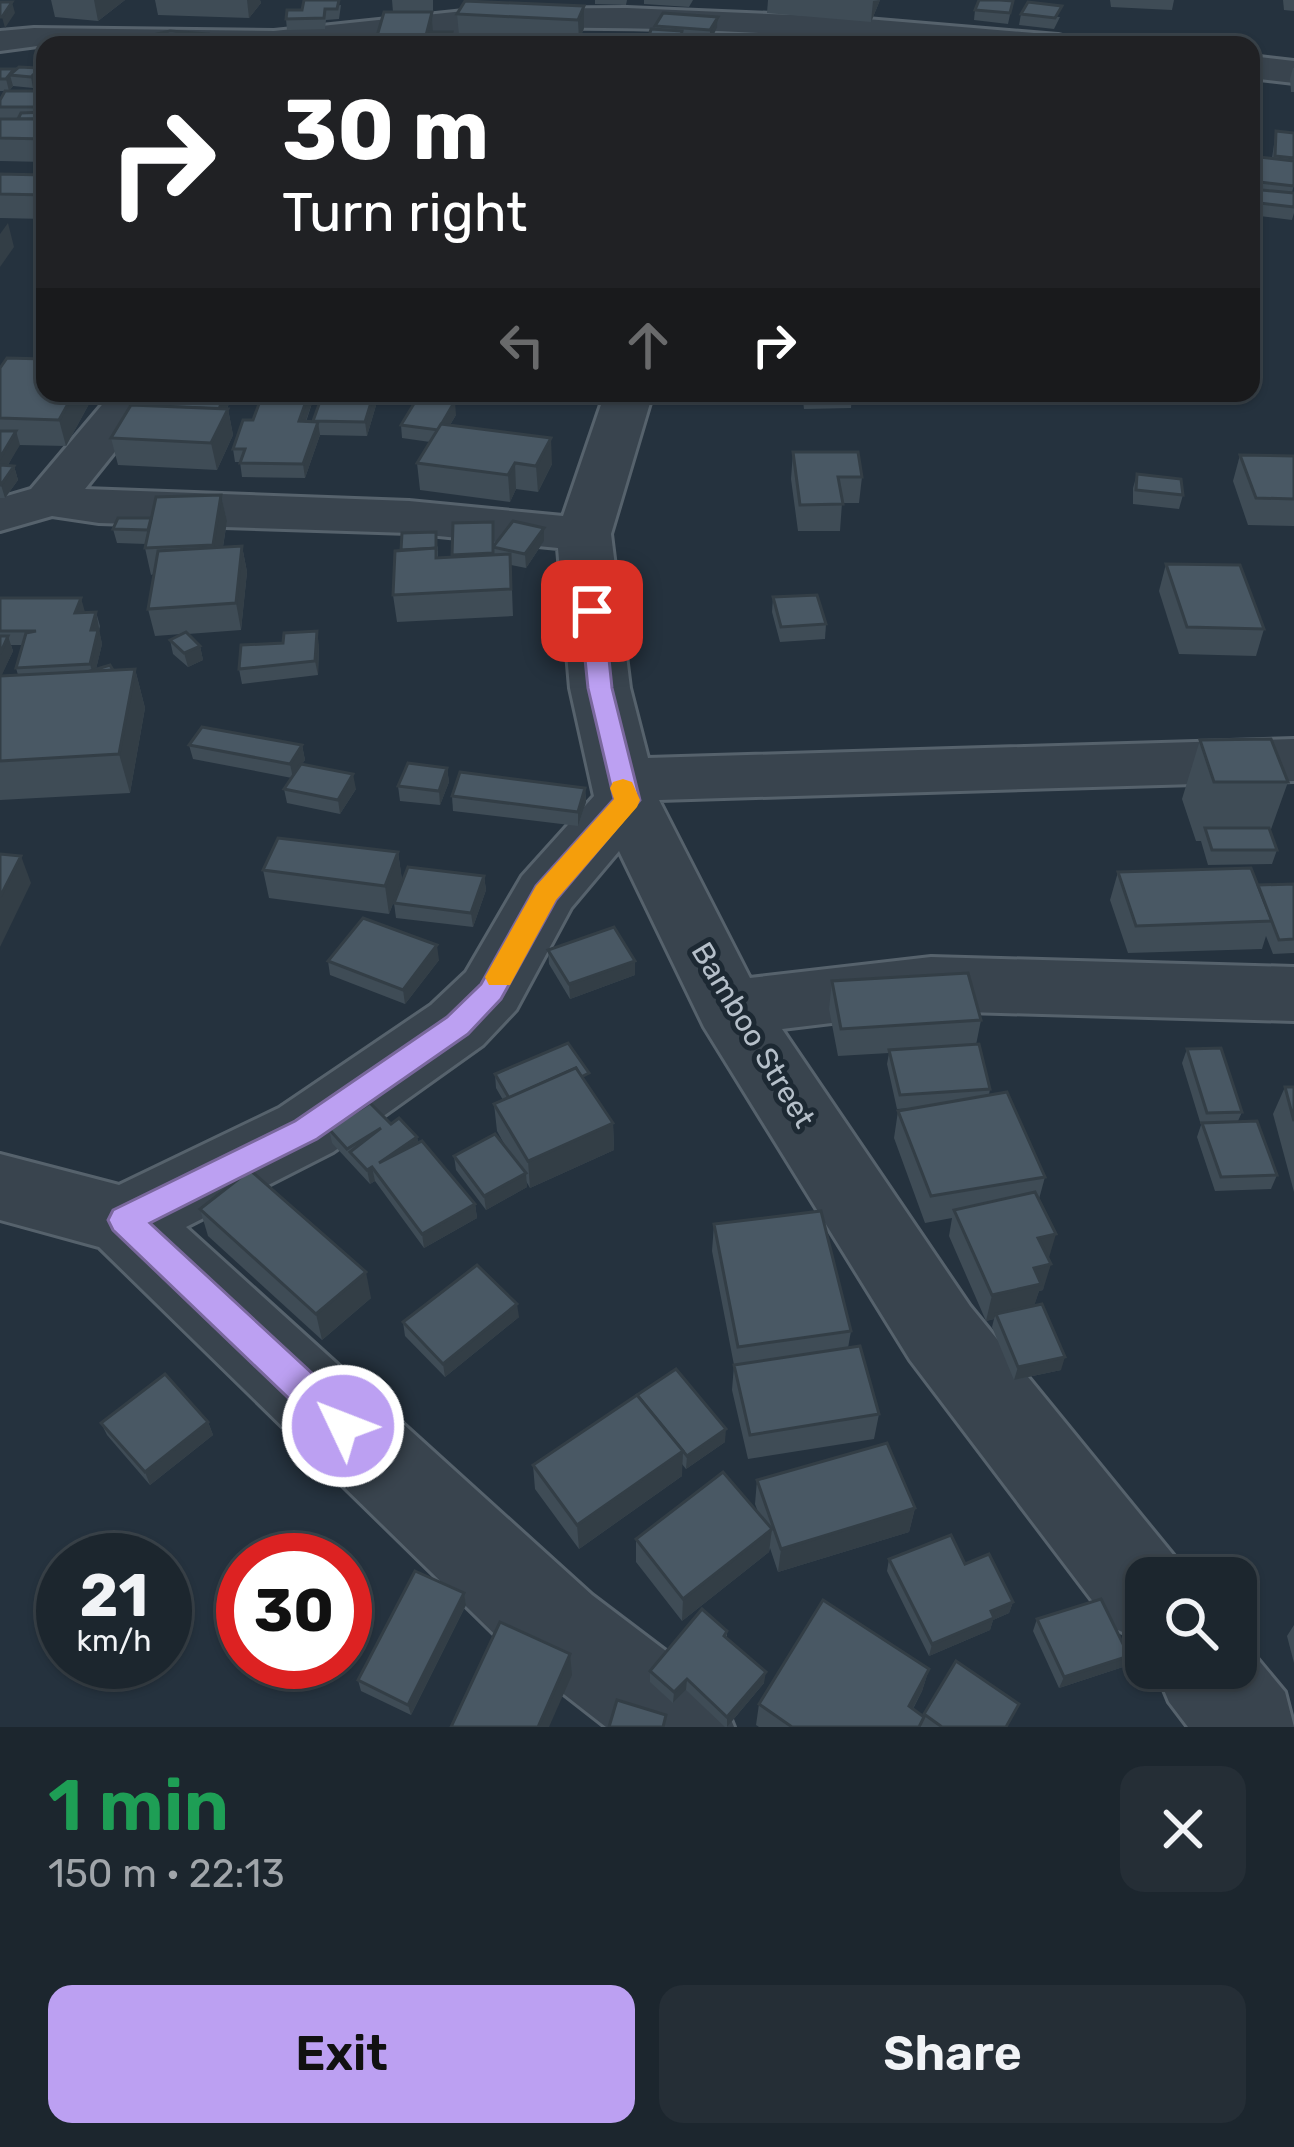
<!DOCTYPE html>
<html lang="en">
<head>
<meta charset="utf-8">
<style>
	body { margin:0; font-family:Rubik,sans-serif; background:#252e36; color:#f1f3f6; height:100vh; display:flex; flex-direction:column; font-size:45px; white-space:nowrap }
	* { box-sizing:border-box; margin:0 }
	p { font-size:39px; color:#a0a5aa }
	.icon { flex:none; width:66px; height:66px; fill:none; stroke:currentColor; stroke-width:2; stroke-linecap:round; stroke-linejoin:round }
	.map { position:relative; height:1727px; overflow:hidden }
	.details { display:flex; flex-direction:column; background:#1c262e; flex:1 }
	.details>* { flex:none }
	.top-card { position:absolute; left:36px; top:36px; width:1224px; height:366px; border-radius:24px; box-shadow:0 3px 9px #0004,0 0 0 3px #3a434a; background:#202124; color:#fff; overflow:hidden }
	.buttons { position:absolute; left:1125px; top:1557px; display:grid; gap:24px }
	.buttons a { display:grid; place-items:center; width:132px; height:132px; border-radius:24px; background:#1c262e; box-shadow:0 3px 9px #0004,0 0 0 3px #3a434a; font-size:60px }
	.speed { position:absolute; left:36px; top:1533px; display:flex; gap:24px; font-size:60px; font-weight:700; text-align:center }
	.speed>* { display:grid; place-content:center; width:156px; height:156px; border-radius:50%; background:#1c262e; box-shadow:0 3px 9px #0004,0 0 0 3px #3a434a; line-height:1 }
	.speed small { font-size:30px; font-weight:400 }
	.speed .limit { border:18px solid #d22; background:#fff; color:#111 }
	.pin { position:absolute; display:grid; place-items:center; width:102px; height:102px; color:#fff; margin:-51px; border-radius:24px; box-shadow:0 6px 18px #0006 }
	.me { position:absolute; width:132px; margin:-66px; rotate:313deg; stroke-linejoin:round; filter:drop-shadow(0 0 9px #0008) }
	.turn { display:flex; align-items:center; gap:42px; height:252px; padding:0 48px; font-size:54px }
	.turn .icon { width:156px; height:156px; stroke-width:2.5 }
	.turn b { display:block; font-size:84px; line-height:102px }
	.lanes { display:flex; align-items:center; height:114px; padding:0 48px; background:#0003; justify-content:center; gap:60px; direction:ltr }
	.lanes .off { opacity:.35 }
	.round { display:grid; place-items:center; flex:none; width:126px; height:126px; border-radius:24px; background:#252e36 }
	.overview { display:flex; align-items:center; justify-content:space-between; height:204px; padding:0 48px }
	h1 { font-size:72px; font-weight:600; line-height:90px; color:#1e9e55 }
	.primary-button { display:flex; gap:24px; margin-top:auto; padding:24px 48px }
	.primary-button a { flex:1; height:138px; border-radius:24px; background:#bca0f2; color:#111; font-size:48px; font-weight:600; line-height:138px; text-align:center }
	.primary-button a+a { background:#252e36; color:#f1f3f6 }
	.map>svg:first-child { display:block }
	.lines { fill:none; stroke-linecap:round; stroke-linejoin:round }
	.minor-casing { stroke:#56626c; stroke-width:6 }
	.minor { fill:#39444e; fill-rule:evenodd }
	.wall { fill:#3f4c56; fill-rule:evenodd }
	.shaded-wall { fill:#333e46 }
	.building { fill:#495864; stroke:#333e46; stroke-width:3 }
	.route { fill:#bca0f2; stroke:#7a689d; stroke-width:3 }
	.slow { fill:#f59e0b }
	.labels { text-anchor:middle; stroke-width:10; stroke-linejoin:round; paint-order:stroke }
	.street-label { font-size:30px; fill:#b5bfc9; stroke:#1d2933 }
</style>
</head>
<body>
<div class="map">
<svg width="1294" height="1727" viewBox="0 0 1294 1727">
	<rect width="100%" height="100%" fill="#25323e"/>
	<g class="lines">
		<g class="minor-casing">
			<g id="minor">
				<path d="M 627,8 L 843,17 L 1058,35 L 1070,38 L 1075,45 C 902,45 729,26 555,28 C 485,28 417,41 346,45 C 247,51 145,45 45,45 L 0,51 L 0,31 L 34,28 L 274,31 L 483,9 Z"/>
				<polygon points="1251,56 1294,61 1294,83 1251,78"/>
				<polygon points="112,393 162,393 85,489 409,501 563,516 605,393 653,393 611,534 630,688 648,758 1294,739 1294,781 659,800 750,978 931,957 1294,967 1294,1021 931,1011 782,1029 970,1306 1179,1562 1186,1578 1146,1578 1146,1642 1113,1628 910,1360 704,1027 619,851 571,908 516,1010 483,1045 333,1152 186,1227 592,1595 720,1692 734,1727 606,1727 524,1663 99,1247 0,1220 0,1154 119,1185 279,1108 431,1005 466,972 522,876 594,796 570,688 558,548 409,533 99,523 52,516 0,531 0,498 31,489"/>
				<polygon points="1236,1633 1285,1692 1294,1727 1188,1727 1169,1702 1155,1668 1236,1668"/>
			</g>
		</g>
		<use href="#minor" class="minor"/>
	</g>
	<g class="wall">
		<polygon points="51,0 125,0 98,21 55,17"/>
		<polygon points="155,0 260,0 261,3 249,18 158,15"/>
		<polygon points="392,0 433,0 433,11 401,12 432,12 433,32 452,32 452,45 376,45 393,12"/>
		<polygon points="595,0 627,0 626,5 595,4"/>
		<polygon points="644,0 693,0 689,7 644,4"/>
		<polygon points="768,0 880,0 871,22 767,13"/>
		<polygon points="1110,0 1174,0 1172,10 1111,7"/>
		<polygon points="1283,0 1294,0 1294,11 1284,10"/>
		<polygon points="1013,1 1008,24 974,20 975,10"/>
		<polygon points="341,5 339,19 326,20 325,29 287,30 286,19 302,10"/>
		<polygon points="584,6 584,28 579,41 459,35 457,14"/>
		<polygon points="1021,14 1060,17 1054,29 1019,25"/>
		<polygon points="718,17 717,28 710,41 682,39 655,30 655,26"/>
		<polygon points="45,62 45,80 42,79 33,88 13,86 9,91 0,91 0,69 14,69 14,71 38,68"/>
		<polygon points="1293,68 1294,68 1294,92 1291,92 1290,79"/>
		<polygon points="45,91 45,162 0,161 0,100"/>
		<polygon points="1276,131 1294,133 1294,183 1292,193 1294,193 1294,213 1292,220 1251,215 1251,156 1272,158"/>
		<polygon points="0,174 45,175 45,219 0,218"/>
		<polygon points="0,368 95,393 66,446 19,445 8,465 14,466 18,480 5,498 0,498"/>
		<polygon points="323,393 376,393 377,402 367,436 320,435 305,478 242,477 240,462 235,462 233,449 253,420 313,400 306,422 313,422"/>
		<polygon points="435,393 470,393 467,399 436,396"/>
		<polygon points="802,393 852,393 851,408 804,409"/>
		<polygon points="230,401 227,409 228,409 233,435 217,470 118,465 111,438 153,406"/>
		<polygon points="456,415 450,425 552,464 538,492 516,489 510,502 420,490 417,463 430,442 402,438 401,425"/>
		<polygon points="793,452 862,477 859,503 842,503 840,531 798,531 791,479"/>
		<polygon points="1240,455 1294,456 1294,526 1248,525 1233,481"/>
		<polygon points="1137,474 1183,495 1179,509 1133,504 1133,488"/>
		<polygon points="221,495 227,521 223,547 242,546 247,572 241,630 188,634 200,646 203,660 188,667 173,654 170,640 182,634 155,636 148,609 154,574 151,575 145,548 146,544 117,543 113,529"/>
		<polygon points="453,523 494,546 544,541 526,568 511,565 513,616 397,622 393,595 438,546 438,558 452,557"/>
		<polygon points="1166,564 1264,629 1256,656 1179,654 1159,591"/>
		<polygon points="773,597 826,624 825,639 780,642 772,612"/>
		<path d="M 0,598 L 81,598 L 84,613 L 96,612 L 100,626 L 99,631 L 102,644 L 96,669 L 135,669 L 145,708 L 130,793 L 0,800 ZM 11,645 L 22,645 L 16,668 L 18,675 L 1,676 L 13,651 Z"/>
		<polygon points="319,645 318,675 242,684 239,669"/>
		<polygon points="1200,740 1288,782 1270,832 1277,850 1272,864 1208,865 1201,841 1196,841 1182,799"/>
		<polygon points="189,745 302,745 305,760 302,764 356,789 340,814 287,803 284,789 292,778 193,759"/>
		<polygon points="447,768 449,782 440,805 400,801 398,786"/>
		<polygon points="585,788 586,802 578,826 453,811 452,796"/>
		<polygon points="398,852 402,880 389,914 269,898 263,870"/>
		<polygon points="1118,872 1258,885 1294,884 1294,953 1273,954 1266,936 1262,949 1128,953 1110,900"/>
		<polygon points="484,876 486,890 473,927 396,918 394,903"/>
		<polygon points="548,950 635,961 635,975 570,999 549,964"/>
		<polygon points="439,960 405,1004 330,975 328,961"/>
		<polygon points="832,981 981,1020 976,1045 990,1089 989,1095 1045,1177 1039,1199 1048,1259 1043,1290 1039,1291 1034,1305 1061,1370 1014,1380 992,1327 994,1319 986,1321 949,1236 952,1218 925,1223 894,1138 898,1111 916,1108 897,1109 887,1064 889,1053 838,1056 829,1009"/>
		<polygon points="1187,1049 1242,1112 1238,1121 1277,1175 1271,1189 1215,1191 1197,1137 1201,1125 1182,1063"/>
		<polygon points="495,1074 589,1088 613,1123 614,1150 530,1188 526,1181 527,1187 486,1210 456,1170 454,1156 508,1151 497,1131 494,1104 503,1100 496,1088"/>
		<polygon points="1285,1087 1294,1087 1294,1192 1273,1114"/>
		<polygon points="391,1124 417,1137 418,1143 475,1204 477,1218 424,1248 375,1181 370,1184 332,1143 329,1129"/>
		<polygon points="200,1209 371,1298 322,1340 208,1236"/>
		<polygon points="714,1224 851,1331 848,1348 879,1414 874,1439 748,1459 732,1390 734,1365 712,1251"/>
		<polygon points="519,1317 445,1377 405,1336 403,1322"/>
		<polygon points="208,1422 213,1435 150,1485 107,1435 101,1423"/>
		<polygon points="725,1442 686,1469 682,1464 682,1476 579,1549 535,1489 533,1465"/>
		<polygon points="757,1480 915,1508 909,1532 778,1572 770,1548 769,1552 682,1621 636,1562 636,1539 758,1512 755,1504"/>
		<polygon points="889,1559 965,1564 1013,1602 1009,1613 993,1620 990,1630 929,1656 887,1571"/>
		<polygon points="464,1593 466,1605 411,1715 361,1691 358,1680"/>
		<polygon points="1037,1619 1129,1656 1123,1667 1059,1688 1033,1631"/>
		<polygon points="1294,1625 1294,1663 1287,1636"/>
		<polygon points="727,1631 727,1638 764,1683 727,1727 725,1727 686,1690 673,1703 650,1682 650,1671"/>
		<polygon points="956,1661 1019,1704 1007,1727 759,1727 756,1725 759,1704 929,1669 922,1691 913,1709 923,1717"/>
	</g>
	<g class="shaded-wall">
		<polygon points="94,0 125,0 98,21"/>
		<polygon points="247,0 260,0 261,3 249,18"/>
		<polygon points="880,0 871,22 873,1"/>
		<polygon points="12,2 15,13 5,28 2,17"/>
		<polygon points="584,6 584,28 579,41 578,20"/>
		<polygon points="432,12 433,33 430,45 424,45"/>
		<polygon points="718,17 717,28 710,41 710,30"/>
		<polygon points="207,34 209,45 197,45"/>
		<polygon points="40,68 42,80 33,88 31,77"/>
		<polygon points="14,69 16,76 10,75 13,86 9,91 6,79"/>
		<polygon points="8,223 14,247 0,267 0,234"/>
		<polygon points="74,393 95,393 66,446 59,420"/>
		<polygon points="225,393 228,393 230,401 220,425 228,409 233,435 217,470 211,443 217,412"/>
		<polygon points="309,393 312,393 313,400 301,435 299,421"/>
		<polygon points="374,393 376,393 377,402 367,436 365,422"/>
		<polygon points="455,401 456,415 439,443 438,430"/>
		<polygon points="318,422 320,435 305,478 303,464"/>
		<polygon points="16,431 20,445 0,478 0,458"/>
		<polygon points="551,438 552,464 538,492 536,466"/>
		<polygon points="515,463 516,489 510,502 508,475"/>
		<polygon points="14,466 18,480 5,498 1,485"/>
		<polygon points="221,495 227,521 219,571 213,545"/>
		<polygon points="544,528 544,541 526,568 525,554"/>
		<polygon points="242,546 247,572 241,630 236,603"/>
		<polygon points="81,598 85,612 79,628 75,613"/>
		<polygon points="96,612 102,644 94,678 90,664 91,630"/>
		<polygon points="317,631 319,645 318,675 315,661"/>
		<polygon points="8,636 13,651 0,679 0,654"/>
		<polygon points="200,646 203,660 188,667 184,653"/>
		<polygon points="135,669 145,708 130,793 119,754"/>
		<polygon points="302,745 305,760 293,778 290,764"/>
		<polygon points="447,768 449,782 440,805 439,791"/>
		<polygon points="353,774 356,789 340,814 338,800"/>
		<polygon points="585,788 586,802 578,826 578,812"/>
		<polygon points="398,852 402,880 389,914 385,886"/>
		<polygon points="21,856 31,883 0,947 0,897"/>
		<polygon points="484,876 486,890 473,927 471,913"/>
		<polygon points="437,945 439,960 405,1004 403,990"/>
		<polygon points="635,961 635,975 570,999 569,984"/>
		<polygon points="613,1123 614,1150 530,1188 528,1161"/>
		<polygon points="417,1137 420,1151 379,1163"/>
		<polygon points="372,1167 375,1181 370,1184 367,1170"/>
		<polygon points="526,1173 527,1187 486,1210 484,1196"/>
		<polygon points="475,1204 477,1218 424,1248 422,1234"/>
		<polygon points="1056,1234 1048,1261 1038,1238"/>
		<polygon points="1051,1264 1043,1290 1039,1291 1033,1310 996,1314 994,1319 986,1321 992,1295 1034,1268"/>
		<polygon points="366,1272 371,1298 322,1340 316,1314"/>
		<polygon points="517,1304 519,1317 445,1377 443,1364"/>
		<polygon points="1065,1357 1061,1370 1014,1380 1018,1367"/>
		<polygon points="208,1422 213,1435 150,1485 145,1472"/>
		<polygon points="726,1429 725,1442 686,1469 687,1456"/>
		<polygon points="683,1451 682,1476 579,1549 577,1525"/>
		<polygon points="915,1508 909,1532 778,1572 781,1549"/>
		<polygon points="772,1529 769,1552 682,1621 683,1599"/>
		<polygon points="464,1593 466,1605 411,1715 408,1705"/>
		<polygon points="1013,1602 1009,1613 993,1620 990,1630 929,1656 932,1644 991,1611"/>
		<polygon points="570,1654 572,1675 549,1727 538,1727"/>
		<polygon points="1129,1656 1123,1667 1059,1688 1064,1677"/>
		<polygon points="929,1669 922,1691 903,1727 909,1706"/>
		<polygon points="766,1672 764,1683 727,1727 727,1717"/>
		<polygon points="687,1679 686,1690 673,1703 674,1692"/>
	</g>
	<g class="building">
		<polygon points="304,0 339,0 337,9 325,9 324,18 286,19 287,10 302,10"/>
		<polygon points="979,0 1000,0 1013,1 1010,13 975,10"/>
		<polygon points="465,1 584,6 578,20 457,14"/>
		<polygon points="0,2 12,2 2,17 0,17"/>
		<polygon points="1028,2 1062,6 1055,18 1021,14"/>
		<polygon points="384,12 432,12 424,43 375,43"/>
		<polygon points="663,13 718,17 710,30 655,26"/>
		<polygon points="651,29 682,31 679,45 647,44"/>
		<polygon points="170,31 207,34 197,45 102,45 113,36 140,38"/>
		<polygon points="431,32 452,32 449,45 428,45"/>
		<polygon points="539,42 539,45 505,45 506,43"/>
		<polygon points="19,67 40,68 31,77 10,75"/>
		<polygon points="0,69 14,69 6,79 0,79"/>
		<polygon points="5,91 45,91 45,107 0,107 0,100"/>
		<polygon points="45,112 45,119 18,119 21,113"/>
		<polygon points="0,119 45,119 45,139 0,138"/>
		<polygon points="1276,131 1294,133 1294,158 1275,156"/>
		<polygon points="1251,156 1294,161 1294,186 1251,181"/>
		<polygon points="0,174 45,175 45,195 0,194"/>
		<polygon points="1251,189 1294,193 1294,207 1251,202"/>
		<polygon points="7,358 45,359 45,393 74,393 59,420 0,418 0,368"/>
		<polygon points="158,393 225,393 219,409 153,406"/>
		<polygon points="263,393 309,393 299,421 318,422 303,464 240,463 245,449 233,449 243,420 253,420"/>
		<polygon points="323,393 374,393 365,422 313,421"/>
		<polygon points="804,393 852,393 853,395 805,396"/>
		<polygon points="418,397 455,401 438,430 401,425"/>
		<polygon points="131,405 228,409 211,443 111,438"/>
		<polygon points="441,424 551,438 536,466 515,463 508,475 417,463"/>
		<polygon points="0,431 16,431 0,458"/>
		<polygon points="793,452 858,452 862,477 838,477 843,504 800,505"/>
		<polygon points="1240,455 1294,456 1294,499 1256,498"/>
		<polygon points="0,465 14,466 1,485 0,485"/>
		<polygon points="1137,474 1181,479 1183,495 1136,490"/>
		<polygon points="221,495 213,545 145,548 156,497"/>
		<polygon points="118,518 151,518 148,530 113,529"/>
		<polygon points="513,521 544,528 525,554 493,547"/>
		<polygon points="493,522 493,553 452,555 453,523"/>
		<polygon points="436,532 436,551 436,548 401,550 402,533"/>
		<polygon points="242,546 236,603 148,609 158,551"/>
		<polygon points="436,548 436,558 510,554 511,589 393,595 395,551"/>
		<polygon points="1166,564 1240,565 1264,629 1187,627"/>
		<polygon points="817,595 826,624 781,627 773,597"/>
		<polygon points="0,598 81,598 75,613 96,612 91,630 98,630 90,664 16,668 26,633 36,631 0,631"/>
		<polygon points="317,631 315,661 239,669 241,645 283,643 284,633"/>
		<polygon points="186,632 200,646 184,653 170,640"/>
		<polygon points="0,636 8,636 0,654"/>
		<polygon points="110,665 113,670 87,672"/>
		<polygon points="135,669 119,754 0,761 0,676"/>
		<polygon points="202,727 302,745 290,764 189,745"/>
		<polygon points="1271,739 1288,782 1214,782 1200,740"/>
		<polygon points="408,763 447,768 439,791 398,786"/>
		<polygon points="301,764 353,774 338,800 284,789"/>
		<polygon points="460,772 585,788 578,812 452,796"/>
		<polygon points="1205,828 1269,828 1277,850 1212,850"/>
		<polygon points="278,838 398,852 385,886 263,870"/>
		<polygon points="0,854 21,856 0,897"/>
		<polygon points="408,867 484,876 471,913 394,903"/>
		<polygon points="1251,868 1272,921 1136,926 1118,872"/>
		<polygon points="1294,884 1294,939 1279,940 1258,885"/>
		<polygon points="363,918 437,945 403,990 328,961"/>
		<polygon points="614,927 635,961 569,984 548,950"/>
		<polygon points="968,973 981,1020 841,1029 832,981"/>
		<polygon points="568,1043 589,1073 581,1077 576,1068 509,1098 495,1074"/>
		<polygon points="979,1044 990,1089 900,1095 889,1050"/>
		<polygon points="1221,1048 1242,1112 1207,1113 1187,1049"/>
		<polygon points="576,1068 613,1123 528,1161 494,1104"/>
		<polygon points="1285,1087 1294,1087 1294,1121"/>
		<polygon points="1007,1092 1045,1177 931,1196 898,1111"/>
		<polygon points="370,1103 391,1124 399,1118 417,1137 379,1163 422,1141 475,1204 422,1234 372,1167 367,1170 350,1152 381,1128 347,1149 329,1129"/>
		<polygon points="1257,1121 1277,1175 1221,1177 1202,1123"/>
		<polygon points="495,1134 526,1173 484,1196 454,1156"/>
		<polygon points="250,1170 366,1272 316,1314 200,1209"/>
		<polygon points="1035,1192 1056,1234 1038,1238 1051,1264 1034,1268 1041,1284 992,1295 954,1210"/>
		<polygon points="821,1211 851,1331 738,1347 714,1224"/>
		<polygon points="477,1265 517,1304 443,1364 403,1322"/>
		<polygon points="1042,1304 1065,1357 1018,1367 996,1314"/>
		<polygon points="860,1346 879,1414 750,1435 734,1365"/>
		<polygon points="676,1369 726,1429 687,1456 637,1395"/>
		<polygon points="165,1374 208,1422 145,1472 101,1423"/>
		<polygon points="637,1395 683,1451 577,1525 533,1465"/>
		<polygon points="887,1443 915,1508 781,1549 757,1480"/>
		<polygon points="723,1472 772,1529 683,1599 636,1539"/>
		<polygon points="951,1535 965,1564 989,1554 1013,1602 991,1611 994,1618 932,1644 889,1559"/>
		<polygon points="415,1571 464,1593 408,1705 358,1680"/>
		<polygon points="1101,1599 1129,1656 1064,1677 1037,1619"/>
		<polygon points="823,1600 929,1669 909,1706 924,1717 919,1727 792,1727 759,1704"/>
		<polygon points="702,1609 727,1631 724,1636 766,1672 727,1717 687,1679 674,1692 650,1671"/>
		<polygon points="500,1622 570,1654 538,1727 451,1727"/>
		<polygon points="956,1661 1019,1704 1006,1727 942,1727 924,1714"/>
		<polygon points="617,1700 666,1715 663,1727 609,1727"/>
	</g>
	<polygon class="route" points="592,604 604,611 612,688 640,800 556,900 501,999 468,1034 317,1139 150,1223 356,1414 361,1426 356,1438 343,1443 330,1438 113,1230 108,1220 113,1210 295,1121 447,1017 481,984 536,886 614,799 588,688 580,611"/>
	<polygon class="slow" points="623,779 632,782 640,800 637,807 556,900 510,985 489,985 485,977 536,886 614,799 610,788 613,782"/>
	<g class="labels">
		<g class="street-label">
			<text transform="translate(753 1035) rotate(59)" y="10">Bamboo Street</text>
		</g>
	</g>
</svg>
<div class="buttons">
<a><svg class="icon" aria-label="search" viewBox="0 0 24 24"><circle cx="10" cy="10" r="6"/><path d="M15 15l6 6"/></svg></a>
</div>
<div class="speed"><div>21<small>km/h</small></div><div class="limit">30</div></div>
<div class="pin" style="left:592px;top:611px;background:#d93025"><svg class="icon" aria-label="arrive" viewBox="0 0 24 24"><path d="M6 21V4h12l-3 4 3 4H6"/></svg></div>
<svg class="me" style="left:343px;top:1426px" viewBox="-20 -20 40 40"><circle r="17" fill="#bca0f2" stroke="#fff" stroke-width="3"/><path d="M0-11L8 9 0 5-8 9z" fill="#fff"/></svg>
<div class="top-card">
<div class="turn"><svg class="icon" aria-label="right" viewBox="0 0 24 24"><path d="M7 20v-9h11M14 6l5 5-5 5"/></svg><div><b>30 m</b>Turn right</div></div>
<div class="lanes"><svg class="icon off" aria-label="left" viewBox="0 0 24 24"><path d="M17 20v-9H6M10 6l-5 5 5 5"/></svg><svg class="icon off" aria-label="ahead" viewBox="0 0 24 24"><path d="M12 20V5M6 11l6-6 6 6"/></svg><svg class="icon" aria-label="right" viewBox="0 0 24 24"><path d="M7 20v-9h11M14 6l5 5-5 5"/></svg></div>
</div>
</div>
<section class="details">
<div class="overview"><div><h1>1 min</h1><p>150 m · 22:13</p></div><a class="round"><svg class="icon" aria-label="close" viewBox="0 0 24 24"><path d="M6 6l12 12M18 6L6 18"/></svg></a></div>
<div class="primary-button"><a>Exit</a><a>Share</a></div>
</section>
</body>
</html>
